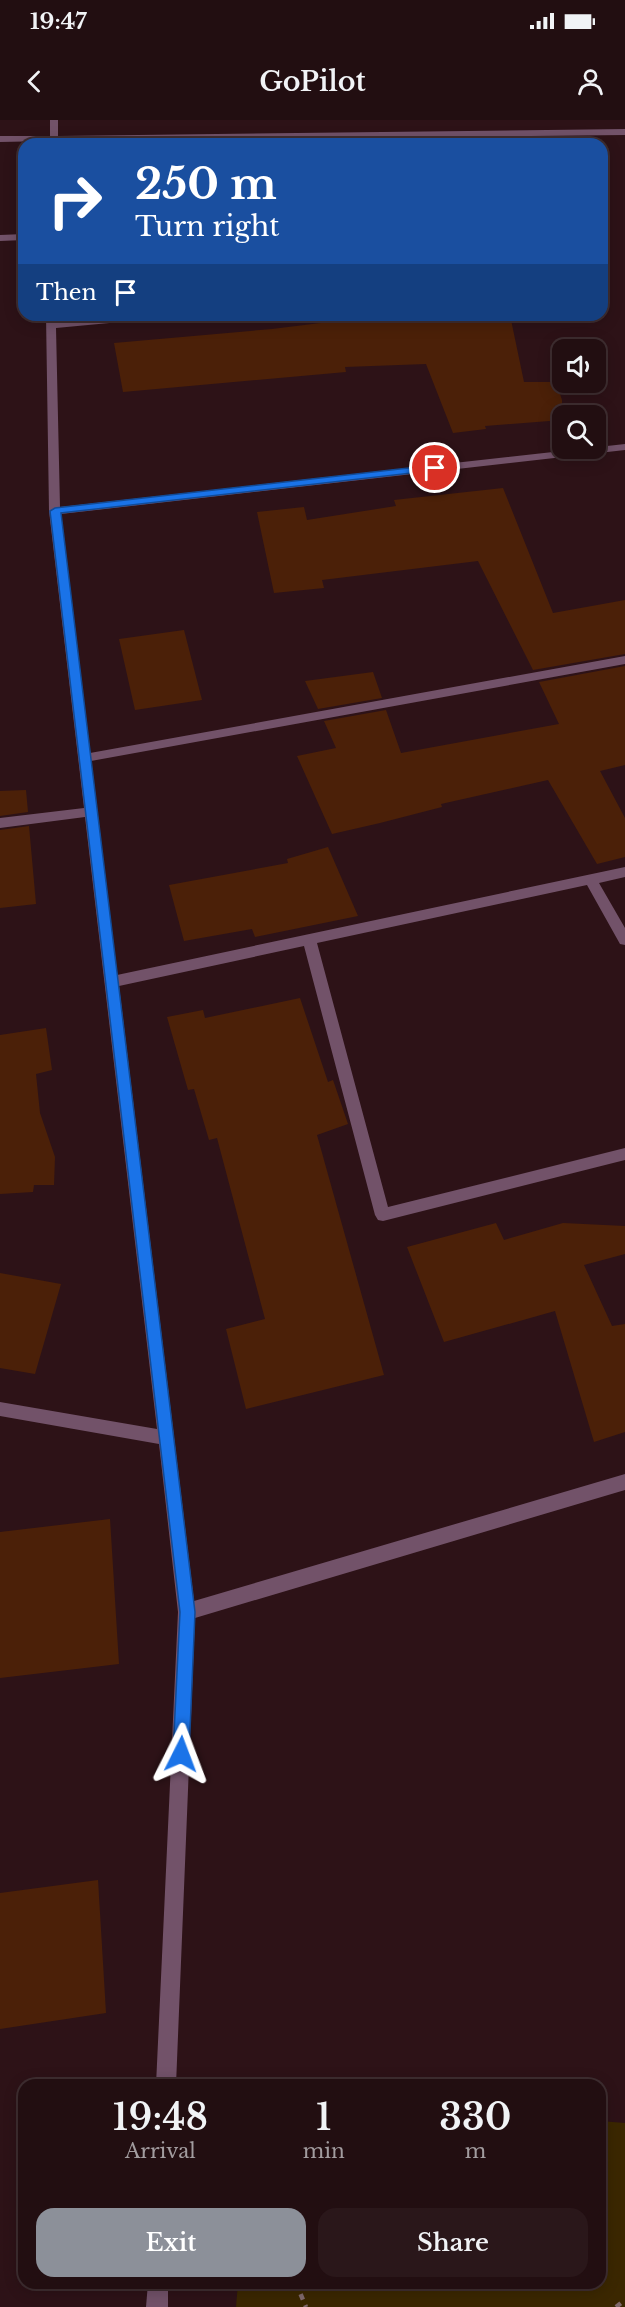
<!DOCTYPE html>
<html lang="en">
<head>
<meta charset="utf-8">
<style>
	body { margin:0; font-family:"Libre Baskerville",serif; background:#2a171a; color:#f1f3f6; height:100vh; display:flex; flex-direction:column; font-size:22px; white-space:nowrap }
	* { box-sizing:border-box; margin:0 }
	p { font-size:20px; color:#a29c9f }
	.icon { flex:none; width:33px; height:33px; fill:none; stroke:currentColor; stroke-width:2; stroke-linecap:round; stroke-linejoin:round }
	.map { position:relative; flex:1; overflow:hidden }
	.drawer { position:absolute; left:18px; top:1959px; width:588px; height:210px; display:flex; flex-direction:column; background:#220e11; border-radius:18px; box-shadow:0 3px 15px #0003,0 0 0 2px #3f2e31 }
	.drawer>* { flex:none }
	.banner { position:absolute; left:18px; top:18px; width:590px; height:183px; border-radius:18px; box-shadow:0 3px 15px #0003,0 0 0 2px #3f2e31; background:#1a4fa0; color:#fff; overflow:hidden }
	.fabs { position:absolute; left:552px; top:219px; display:grid; gap:12px }
	.fabs a { display:grid; place-items:center; width:54px; height:54px; border-radius:12px; background:#220e11; box-shadow:0 3px 15px #0003,0 0 0 2px #3f2e31; font-size:30px }
	.pin { position:absolute; display:grid; place-items:center; width:51px; height:51px; color:#fff; margin:-26px; border:3px solid #fff; border-radius:50%; box-shadow:0 2px 6px #0007 }
	.me { position:absolute; width:66px; margin:-33px; rotate:3deg; stroke-linejoin:round; filter:drop-shadow(0 0 4px #0008) }
	.turn { display:flex; align-items:center; gap:21px; height:126px; padding:0 18px; font-size:27px }
	.turn .icon { width:78px; height:78px; stroke-width:2.5 }
	.turn b { display:block; font-size:42px; line-height:51px }
	.then { display:flex; align-items:center; height:57px; padding:0 18px; background:#0003; gap:12px; font-size:22px }
	.eta { display:flex; justify-content:space-evenly; align-items:center; height:102px; text-align:center }
	.eta b { font-size:36px; font-weight:600; line-height:42px }
	.button { display:flex; gap:12px; margin-top:auto; padding:12px 18px }
	.button a { flex:1; height:69px; border-radius:18px; background:#8c9099; color:#fff; font-size:24px; font-weight:600; line-height:69px; text-align:center }
	.button a+a { background:#2a171a; color:#f1f3f6 }
	.status { display:flex; justify-content:space-between; align-items:center; height:42px; padding:0 30px; background:#220e11; direction:ltr }
	.status svg { height:16px; fill:currentColor }
	header { display:flex; justify-content:space-between; align-items:center; height:78px; padding:0 18px; background:#220e11; font-size:27px; font-weight:600 }
	.map>svg:first-child { display:block }
	.green { fill:#3b2700 }
	.building { fill:#4b2008 }
	.lines { fill:none; stroke-linecap:round; stroke-linejoin:round }
	.path { stroke:#80696c; stroke-width:4.5; stroke-dasharray:6 6; stroke-linecap:butt }
	.minor { fill:#725269; fill-rule:evenodd }
	.route { fill:#1a73e8; stroke:#114b97; stroke-width:1.5 }
</style>
</head>
<body>
<div class="status"><b>19:47</b><svg viewBox="0 0 49 12"><path d="M0 12V9h3v3zM5 12V6h3v6zM10 12V3h3v9zM15 12V0h3v12zM26 1h20v11H26zM47 4h2v5h-2z"/></svg></div>
<header><svg class="icon" aria-label="back" viewBox="0 0 24 24"><path d="M15 5l-7 7 7 7"/></svg>GoPilot<svg class="icon" aria-label="person" viewBox="0 0 24 24"><circle cx="12" cy="8" r="4"/><path d="M4 21q1-7 8-7t8 7"/></svg></header>
<div class="map">
<svg width="625" height="2187" viewBox="0 0 625 2187">
	<rect width="100%" height="100%" fill="#2d1217"/>
	<polygon class="green" points="600,2001 625,2003 625,2187 236,2187 238,2163 600,2163"/>
	<g class="building">
		<polygon points="360,195 510,195 524,262 556,262 562,280 562,300 485,306 486,309 453,313 426,244 345,247 346,252 123,272 114,223 272,209 361,198"/>
		<polygon points="503,368 553,493 625,480 625,534 533,550 478,441 322,460 324,468 274,473 257,392 304,387 307,400 396,386 394,380"/>
		<polygon points="184,510 202,580 135,590 119,519"/>
		<polygon points="625,546 625,645 600,651 625,698 625,737 597,744 548,660 441,684 442,687 380,703 332,714 297,636 336,628 324,601 386,590 401,633 559,604 539,562"/>
		<polygon points="373,552 382,578 318,589 305,561"/>
		<polygon points="26,670 28,692 0,696 0,671"/>
		<polygon points="29,706 36,784 0,788 0,710"/>
		<polygon points="328,727 358,796 255,817 252,809 184,821 169,765 288,743 287,739"/>
		<polygon points="300,878 328,962 333,960 348,1004 317,1015 384,1255 246,1289 226,1209 265,1199 217,1018 209,1020 194,969 188,970 167,897 203,890 205,898"/>
		<polygon points="46,908 52,950 36,954 40,993 55,1037 54,1065 34,1065 33,1072 0,1074 0,915"/>
		<polygon points="496,1103 504,1120 563,1103 625,1106 625,1134 584,1145 612,1206 625,1204 625,1312 594,1322 555,1191 444,1222 407,1127"/>
		<polygon points="0,1153 61,1164 35,1254 0,1248"/>
		<polygon points="110,1399 119,1544 0,1558 0,1412"/>
		<polygon points="98,1760 106,1893 0,1909 0,1773"/>
	</g>
	<g class="lines">
		<g class="path">
			<polyline points="296,2163 306,2187"/>
			<polyline points="616,2187 625,2180"/>
		</g>
		<g class="minor">
			<polygon points="50,0 58,0 58,16 625,9 625,15 58,21 59,24 49,24 50,21 0,22 0,16 50,16"/>
			<polygon points="24,114 24,120 0,121 0,115"/>
			<polygon points="46,195 56,195 56,202 132,195 168,195 163,198 56,208 60,387 625,324 625,330 61,394 90,633 625,536 625,544 91,641 117,855 625,747 625,757 599,763 625,808 625,825 620,824 587,765 317,823 388,1087 625,1028 625,1040 383,1101 378,1100 375,1095 304,826 119,866 194,1481 625,1354 625,1370 195,1498 176,1965 156,1965 178,1492 159,1324 0,1296 0,1282 157,1309 85,697 0,708 0,698 84,688 49,391"/>
			<polygon points="148,2163 168,2163 168,2187 146,2187"/>
		</g>
	</g>
	<polygon class="route" points="435,345 440,348 438,350 61,393 195,1492 189,1634 187,1639 181,1642 175,1639 173,1634 180,1492 50,391 55,388"/>
</svg>
<div class="fabs">
<a><svg class="icon" aria-label="sound" viewBox="0 0 24 24"><path d="M4 9h4l5-4v14l-5-4H4zM17 9q2 3 0 6"/></svg></a>
<a><svg class="icon" aria-label="search" viewBox="0 0 24 24"><circle cx="10" cy="10" r="6"/><path d="M15 15l6 6"/></svg></a>
</div>
<div class="pin" style="left:435px;top:348px;background:#d93025"><svg class="icon" aria-label="arrive" viewBox="0 0 24 24"><path d="M6 21V4h12l-3 4 3 4H6"/></svg></div>
<svg class="me" style="left:181px;top:1634px" viewBox="-20 -20 40 40"><path d="M0-17L14 15 0 8-14 15z" fill="#1a73e8" stroke="#fff" stroke-width="4"/></svg>
<div class="banner">
<div class="turn"><svg class="icon" aria-label="right" viewBox="0 0 24 24"><path d="M7 20v-9h11M14 6l5 5-5 5"/></svg><div><b>250 m</b>Turn right</div></div>
<div class="then">Then<svg class="icon" aria-label="arrive" viewBox="0 0 24 24"><path d="M6 21V4h12l-3 4 3 4H6"/></svg></div>
</div>
<section class="drawer">
<div class="eta">
<div><b>19:48</b><p>Arrival</p></div>
<div><b>1</b><p>min</p></div>
<div><b>330</b><p>m</p></div>
</div>
<div class="button"><a>Exit</a><a>Share</a></div>
</section>
</div>
</body>
</html>
